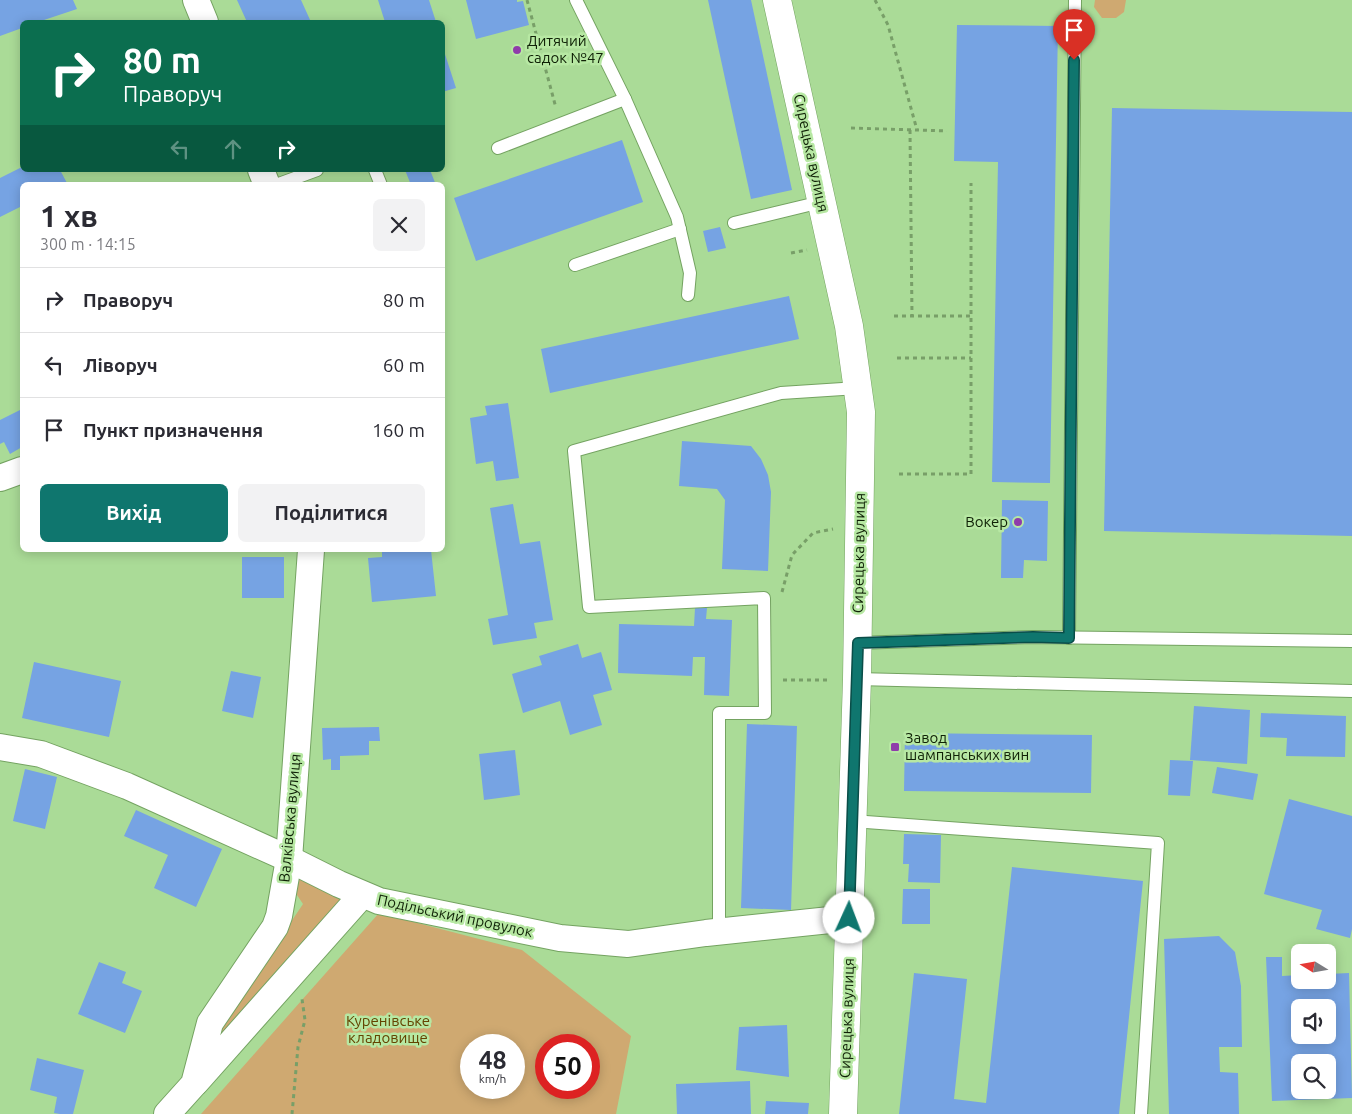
<!DOCTYPE html>
<html lang="uk">
<head>
<meta charset="utf-8">
<style>
	body { margin:0; font-family:Ubuntu,sans-serif; background:#f2f2f3; color:#2b2b33; height:100vh; display:flex; flex-direction:column; font-size:19px; white-space:nowrap }
	* { box-sizing:border-box; margin:0 }
	p { font-size:16px; color:#7c7c81 }
	.icon { flex:none; width:28px; height:28px; fill:none; stroke:currentColor; stroke-width:2; stroke-linecap:round; stroke-linejoin:round }
	.map { position:relative; flex:1; overflow:hidden }
	.drawer { position:absolute; left:20px; top:182px; width:425px; height:370px; display:flex; flex-direction:column; background:#fff; border-radius:8px; box-shadow:0 2px 12px #0003 }
	.drawer>* { flex:none }
	.banner { position:absolute; left:20px; top:20px; width:425px; height:152px; border-radius:8px; box-shadow:0 2px 12px #0003; background:#0b6e4f; color:#fff; overflow:hidden }
	.needle { width:32px; rotate:281deg }
	.fabs { position:absolute; left:1291px; top:944px; display:grid; gap:10px }
	.fabs a { display:grid; place-items:center; width:45px; height:45px; border-radius:8px; background:#fff; box-shadow:0 2px 12px #0003; font-size:25px }
	.speed { position:absolute; left:460px; top:1034px; display:flex; gap:10px; font-size:25px; font-weight:700; text-align:center }
	.speed>* { display:grid; place-content:center; width:65px; height:65px; border-radius:50%; background:#fff; box-shadow:0 2px 12px #0003; line-height:1 }
	.speed small { font-size:12px; font-weight:400 }
	.speed .limit { border:8px solid #d22; background:#fff; color:#111 }
	.pin { position:absolute; display:grid; place-items:center; width:42px; height:42px; color:#fff; margin:-51px -21px; border-radius:50% 50% 50% 0; rotate:-45deg; box-shadow:0 0 5px #0007 }
	.pin .icon { rotate:45deg }
	.me { position:absolute; width:55px; margin:-28px; rotate:2deg; stroke-linejoin:round; filter:drop-shadow(0 0 4px #0008) }
	.turn { display:flex; align-items:center; gap:18px; height:105px; padding:0 20px; font-size:22px }
	.turn .icon { width:65px; height:65px; stroke-width:2.5 }
	.turn b { display:block; font-size:35px; line-height:42px }
	.lanes { display:flex; align-items:center; height:48px; padding:0 20px; background:#0003; justify-content:center; gap:25px; direction:ltr }
	.lanes .off { opacity:.35 }
	.round { display:grid; place-items:center; flex:none; width:52px; height:52px; border-radius:8px; background:#f2f2f3 }
	.summary { display:flex; align-items:center; justify-content:space-between; height:85px; padding:0 20px }
	h1 { font-size:30px; font-weight:700; line-height:38px }
	.button { display:flex; gap:10px; margin-top:auto; padding:10px 20px }
	.button a { flex:1; height:58px; border-radius:8px; background:#0f766e; color:#fff; font-size:20px; font-weight:700; line-height:58px; text-align:center }
	.button a+a { background:#f2f2f3; color:#2b2b33 }
	ul { padding:0; list-style:none }
	li { display:flex; align-items:center; gap:15px; height:65px; padding:0 20px; border-top:1px solid #e1e1e2 }
	li div { flex:1 }
	li b { display:block; font-size:19px }
	li em { font-style:normal }
	.map>svg:first-child { display:block }
	.green { fill:#cfa971; fill-rule:evenodd }
	.building { fill:#76a3e3; fill-rule:evenodd }
	.lines { fill:none; stroke-linecap:round; stroke-linejoin:round }
	.lane-casing { stroke:#74a361; stroke-width:14 }
	.street-casing { stroke:#74a361; stroke-width:28 }
	.secondary-casing { stroke:#74a361; stroke-width:29 }
	.path { stroke:#789f68; stroke-width:3; stroke-dasharray:4 4; stroke-linecap:butt }
	.lane { stroke:#fff; stroke-width:12 }
	.street { stroke:#fff; stroke-width:26 }
	.secondary { stroke:#fff; stroke-width:28 }
	.route-casing { stroke:#0a4d48; stroke-width:12 }
	.route { stroke:#0f766e; stroke-width:9 }
	.poi-dot { fill:#8f3caa; stroke:#b7e8a3; stroke-width:2 }
	.labels { text-anchor:middle; stroke-width:5; stroke-linejoin:round; paint-order:stroke }
	.poi-label { font-size:15px; fill:#0f2106; stroke:#b7e8a3; text-anchor:start }
	.street-label { font-size:15px; fill:#0f2106; stroke:#b7e8a3 }
	.park-label { font-size:15px; fill:#644300; stroke:#b7e8a3 }
</style>
</head>
<body>
<div class="map">
<svg width="1352" height="1114" viewBox="0 0 1352 1114">
	<rect width="100%" height="100%" fill="#aadb97"/>
	<g class="green">
		<polygon points="1095,0 1126,0 1124,12 1116,18 1102,18 1094,7"/>
		<polygon points="295,876 341,893 342,905 222,1041 218,1036 236,1004 303,904 291,886"/>
		<path d="M 379,913 L 522,950 L 631,1036 L 616,1114 L 201,1114 ZM 471,1045 L 514,1045 L 514,1088 L 471,1088 ZM 546,1045 L 589,1045 L 589,1088 L 546,1088 Z"/>
	</g>
	<g class="building">
		<polygon points="0,0 73,0 77,9 38,22 22,22 22,28 0,36"/>
		<polygon points="237,0 301,0 311,22 247,22"/>
		<polygon points="378,0 429,0 436,22 385,22"/>
		<polygon points="466,0 517,0 517,2 523,1 529,25 476,39"/>
		<polygon points="708,0 751,0 792,190 751,199"/>
		<polygon points="957,25 1058,26 1050,483 992,482 998,162 954,161"/>
		<polygon points="442,45 456,88 442,92"/>
		<polygon points="1112,108 1352,112 1352,536 1104,531"/>
		<polygon points="622,140 643,202 476,261 454,198"/>
		<polygon points="22,167 22,170 60,170 67,183 64,185 22,185 22,206 0,217 0,178"/>
		<polygon points="405,170 430,170 436,185 411,185"/>
		<polygon points="720,227 726,248 708,252 703,231"/>
		<polygon points="789,296 799,339 550,393 541,349"/>
		<polygon points="508,403 519,478 496,481 493,461 476,464 470,418 487,415 485,406"/>
		<polygon points="22,409 22,447 10,454 4,442 0,444 0,420"/>
		<polygon points="682,441 751,446 761,459 768,475 771,492 768,571 722,569 725,500 717,489 679,486"/>
		<polygon points="1002,500 1048,501 1047,561 1024,560 1023,578 1001,578"/>
		<polygon points="513,504 520,544 540,541 553,620 534,623 537,638 493,645 488,619 508,615 490,508"/>
		<polygon points="382,550 431,550 436,596 372,602 368,558 382,557"/>
		<rect x="242" y="557" width="42" height="41"/>
		<polygon points="695,608 707,608 706,619 732,620 729,696 704,695 705,657 693,657 692,676 618,673 619,624 694,626"/>
		<polygon points="578,644 582,658 601,652 612,690 593,695 602,725 570,735 560,701 523,713 512,674 542,665 539,656"/>
		<polygon points="34,662 121,681 109,737 22,718"/>
		<polygon points="231,671 261,677 253,718 222,711"/>
		<polygon points="1194,706 1250,710 1247,764 1190,760"/>
		<polygon points="1261,713 1346,716 1345,757 1286,756 1287,738 1260,737"/>
		<polygon points="747,724 797,726 791,910 741,908"/>
		<polygon points="379,727 380,741 369,741 369,755 340,756 340,770 331,770 331,759 323,760 322,728"/>
		<polygon points="905,733 1092,735 1091,793 904,791"/>
		<polygon points="515,750 520,795 484,800 479,754"/>
		<polygon points="1170,760 1193,761 1190,796 1168,795"/>
		<polygon points="1217,767 1258,774 1253,800 1212,793"/>
		<polygon points="25,769 57,777 45,829 13,821"/>
		<polygon points="1289,799 1352,816 1352,929 1350,938 1316,929 1322,910 1264,894"/>
		<polygon points="136,810 222,849 196,907 154,888 168,855 124,836"/>
		<polygon points="904,834 941,835 940,883 908,882 909,864 903,864"/>
		<polygon points="1012,867 1143,881 1119,1114 899,1114 914,973 967,979 954,1099 986,1103"/>
		<polygon points="903,889 930,889 930,924 902,924"/>
		<polygon points="1219,936 1235,952 1241,986 1242,1047 1219,1047 1220,1072 1238,1073 1239,1114 1169,1114 1164,939"/>
		<path d="M 1266,957 L 1282,957 L 1282,976 L 1300,975 L 1300,980 L 1328,980 L 1328,974 L 1349,973 L 1352,1098 L 1272,1101 ZM 1300,1008 L 1328,1008 L 1328,1035 L 1300,1035 ZM 1300,1062 L 1328,1062 L 1328,1090 L 1300,1090 Z"/>
		<polygon points="99,962 126,972 122,983 142,991 125,1033 78,1014"/>
		<polygon points="787,1025 789,1077 736,1070 739,1027"/>
		<polygon points="37,1058 84,1070 73,1114 60,1114 54,1113 57,1097 30,1090"/>
		<polygon points="750,1081 751,1114 677,1114 676,1084"/>
		<polygon points="766,1101 809,1103 808,1114 765,1114"/>
	</g>
	<g class="lines">
		<g class="lane-casing">
			<g id="lane">
				<polyline points="576,0 625,99 677,217 690,273 688,295"/>
				<polyline points="498,148 625,99"/>
				<polyline points="375,170 381,185"/>
				<polyline points="276,185 317,170"/>
				<polyline points="734,223 821,202"/>
				<polyline points="575,265 680,229"/>
				<polyline points="1069,638 1075,0"/>
				<polyline points="857,643 1033,637 1352,641"/>
				<polyline points="857,679 1352,691"/>
				<polyline points="852,821 1158,843 1141,1114"/>
				<polyline points="719,932 719,713 765,713 764,598 589,607 574,451 781,393 858,388"/>
			</g>
		</g>
		<g class="street-casing">
			<g id="street">
				<polyline points="196,0 205,22"/>
				<polyline points="261,170 267,185"/>
				<polyline points="0,478 22,470"/>
				<polyline points="0,747 41,754 127,786 289,859 339,884 379,901 560,938 628,944 706,933 849,918"/>
				<polyline points="196,1082 362,895"/>
				<polyline points="167,1114 194,1084 210,1023 275,927 279,916 289,859 311,550"/>
			</g>
		</g>
		<g class="secondary-casing">
			<polyline id="secondary" points="777,0 849,326 861,412 857,679 843,1114"/>
		</g>
		<g class="path">
			<polyline points="527,0 556,108"/>
			<polyline points="875,0 888,25 917,130"/>
			<polyline points="851,128 947,131"/>
			<polyline points="910,130 912,316"/>
			<polyline points="791,253 807,250"/>
			<polyline points="894,316 971,316"/>
			<polyline points="897,358 971,358"/>
			<polyline points="899,474 971,474 971,183"/>
			<polyline points="782,592 792,555 813,533 833,529"/>
			<polyline points="783,680 830,680"/>
			<polyline points="292,1114 298,1047 305,1020 302,999"/>
		</g>
		<use href="#lane" class="lane"/>
		<use href="#street" class="street"/>
		<use href="#secondary" class="secondary"/>
	</g>
	<g class="lines">
		<g class="route-casing">
			<polyline id="route" points="849,918 858,643 1033,637 1069,638 1074,60"/>
		</g>
		<use href="#route" class="route"/>
	</g>
	<g class="poi-dot">
		<circle cx="517" cy="50" r="5"/>
		<circle cx="1018" cy="522" r="5"/>
		<rect x="890" y="742" width="10" height="10" rx="2.5"/>
	</g>
	<g class="labels">
		<g class="poi-label">
			<text x="527" y="46">Дитячий<tspan x="527" dy="17">садок №47</tspan></text>
			<text x="1008" y="527" text-anchor="end">Вокер</text>
			<text x="905" y="743">Завод<tspan x="905" dy="17">шампанських вин</tspan></text>
		</g>
		<g class="street-label">
			<text transform="translate(811 153) rotate(78)" y="5">Сирецька вулиця</text>
			<text transform="translate(859 553) rotate(-89)" y="5">Сирецька вулиця</text>
			<text transform="translate(290 818) rotate(-85)" y="5">Валківська вулиця</text>
			<text transform="translate(455 916) rotate(12)" y="5">Подільський провулок</text>
			<text transform="translate(847 1018) rotate(-88)" y="5">Сирецька вулиця</text>
		</g>
		<g class="park-label">
			<text x="388" y="1026">Куренівське<tspan x="388" dy="17">кладовище</tspan></text>
		</g>
	</g>
</svg>
<div class="fabs">
<a><svg class="needle" viewBox="-14 -14 28 28"><path d="M0-13l5 13h-10z" fill="#e53935"/><path d="M0 13l5-13h-10z" fill="#7c7c81"/></svg></a>
<a><svg class="icon" aria-label="sound" viewBox="0 0 24 24"><path d="M4 9h4l5-4v14l-5-4H4zM17 9q2 3 0 6"/></svg></a>
<a><svg class="icon" aria-label="search" viewBox="0 0 24 24"><circle cx="10" cy="10" r="6"/><path d="M15 15l6 6"/></svg></a>
</div>
<div class="speed"><div>48<small>km/h</small></div><div class="limit">50</div></div>
<div class="pin" style="left:1074px;top:60px;background:#d93025"><svg class="icon" aria-label="arrive" viewBox="0 0 24 24"><path d="M6 21V4h12l-3 4 3 4H6"/></svg></div>
<svg class="me" style="left:849px;top:918px" viewBox="-20 -20 40 40"><circle r="19" fill="#fff"/><path d="M0-13L10 11 0 6-10 11z" fill="#0f766e"/></svg>
<div class="banner">
<div class="turn"><svg class="icon" aria-label="right" viewBox="0 0 24 24"><path d="M7 20v-9h11M14 6l5 5-5 5"/></svg><div><b>80 m</b>Праворуч</div></div>
<div class="lanes"><svg class="icon off" aria-label="left" viewBox="0 0 24 24"><path d="M17 20v-9H6M10 6l-5 5 5 5"/></svg><svg class="icon off" aria-label="ahead" viewBox="0 0 24 24"><path d="M12 20V5M6 11l6-6 6 6"/></svg><svg class="icon" aria-label="right" viewBox="0 0 24 24"><path d="M7 20v-9h11M14 6l5 5-5 5"/></svg></div>
</div>
<section class="drawer">
<div class="summary"><div><h1>1 хв</h1><p>300 m · 14:15</p></div><a class="round"><svg class="icon" aria-label="close" viewBox="0 0 24 24"><path d="M6 6l12 12M18 6L6 18"/></svg></a></div>
<ul>
<li><svg class="icon" aria-label="right" viewBox="0 0 24 24"><path d="M7 20v-9h11M14 6l5 5-5 5"/></svg><div><b>Праворуч</b></div><em>80 m</em></li>
<li><svg class="icon" aria-label="left" viewBox="0 0 24 24"><path d="M17 20v-9H6M10 6l-5 5 5 5"/></svg><div><b>Ліворуч</b></div><em>60 m</em></li>
<li><svg class="icon" aria-label="arrive" viewBox="0 0 24 24"><path d="M6 21V4h12l-3 4 3 4H6"/></svg><div><b>Пункт призначення</b></div><em>160 m</em></li>
</ul>
<div class="button"><a>Вихід</a><a>Поділитися</a></div>
</section>
</div>
</body>
</html>
